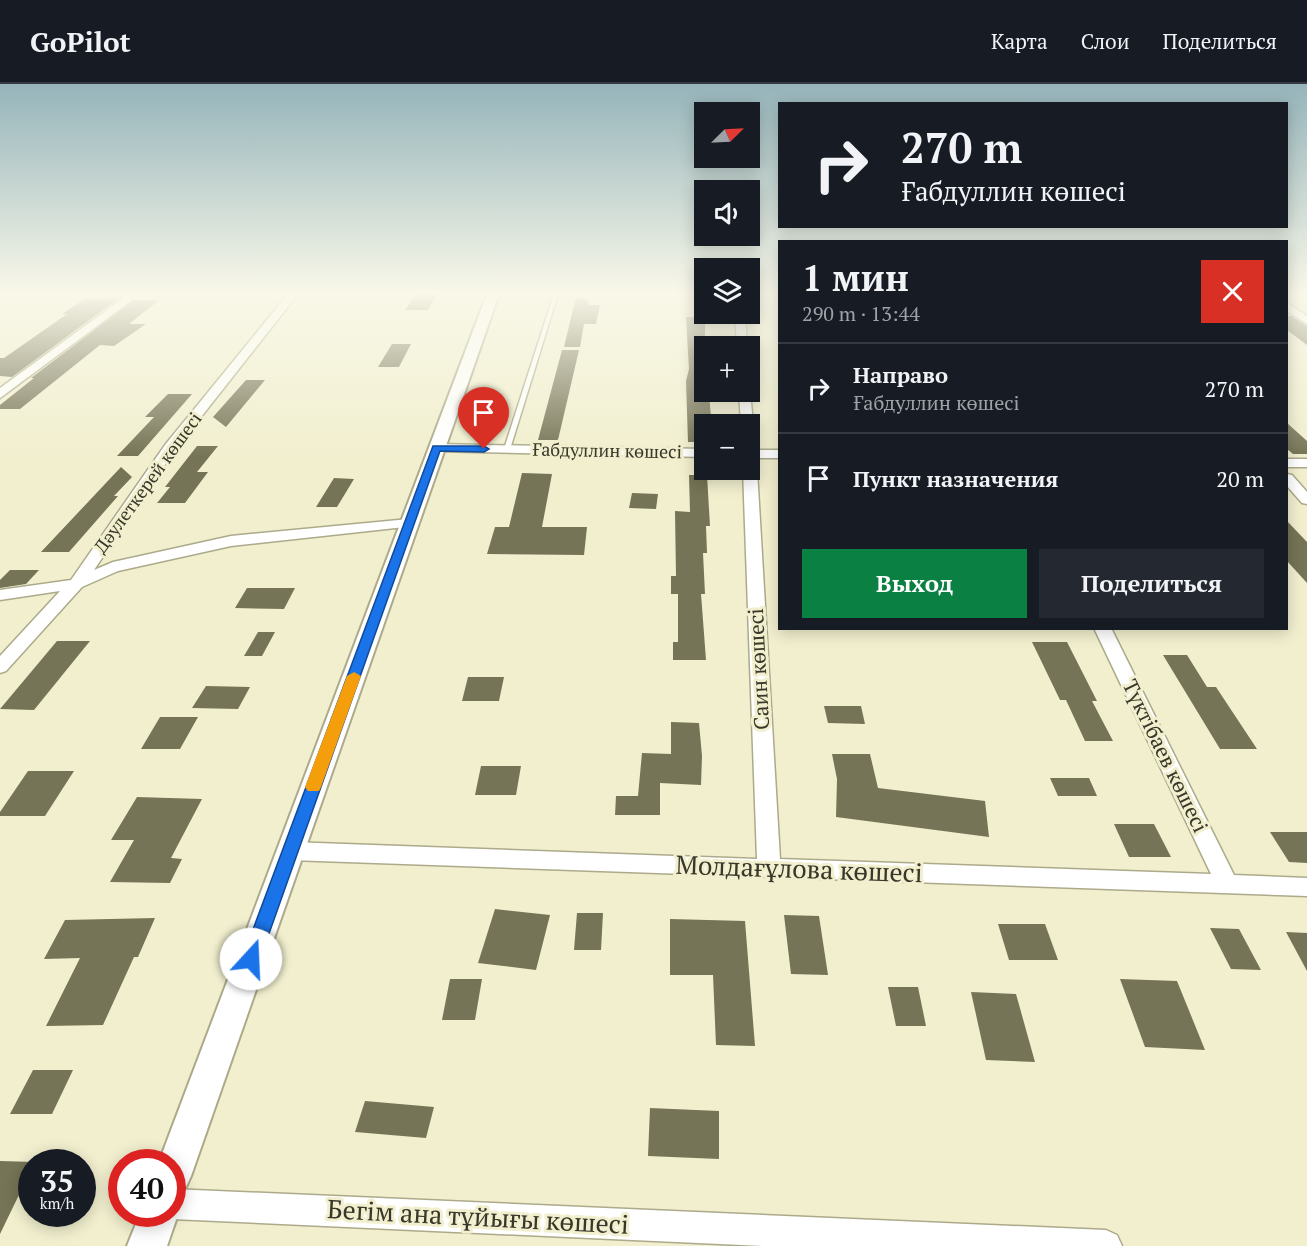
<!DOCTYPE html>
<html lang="ru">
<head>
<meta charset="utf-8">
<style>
	body { margin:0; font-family:"PT Serif",serif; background:#242831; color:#f1f3f6; height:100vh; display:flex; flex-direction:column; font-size:22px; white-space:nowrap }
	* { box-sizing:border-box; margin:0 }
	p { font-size:20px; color:#9ea1a6 }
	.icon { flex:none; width:33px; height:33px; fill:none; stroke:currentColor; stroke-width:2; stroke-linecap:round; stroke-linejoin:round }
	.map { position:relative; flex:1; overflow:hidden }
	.sheet { position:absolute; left:778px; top:156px; width:510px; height:390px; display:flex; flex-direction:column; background:#171b24; border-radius:0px; box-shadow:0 3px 15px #0003 }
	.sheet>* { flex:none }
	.banner { position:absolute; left:778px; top:18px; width:510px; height:126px; border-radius:0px; box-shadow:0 3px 15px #0003; background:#171b24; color:#f1f3f6; overflow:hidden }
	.needle { width:39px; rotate:66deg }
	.tools { position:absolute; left:694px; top:18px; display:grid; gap:12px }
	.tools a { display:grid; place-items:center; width:66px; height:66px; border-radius:0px; background:#171b24; box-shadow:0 3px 15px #0003; font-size:30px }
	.speed { position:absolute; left:18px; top:1065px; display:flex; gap:12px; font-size:30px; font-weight:700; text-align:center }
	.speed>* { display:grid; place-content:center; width:78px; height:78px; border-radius:50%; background:#171b24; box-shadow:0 3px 15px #0003; line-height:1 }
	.speed small { font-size:15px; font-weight:400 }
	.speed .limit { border:9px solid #d22; background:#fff; color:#111 }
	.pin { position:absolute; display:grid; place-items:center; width:51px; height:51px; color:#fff; margin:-62px -26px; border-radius:50% 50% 50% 0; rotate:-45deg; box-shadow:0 0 6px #0007 }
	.pin .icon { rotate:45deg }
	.me { position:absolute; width:66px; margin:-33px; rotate:20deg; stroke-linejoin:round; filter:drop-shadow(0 0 4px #0008) }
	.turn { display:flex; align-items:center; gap:21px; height:126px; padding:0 24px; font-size:27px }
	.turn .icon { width:78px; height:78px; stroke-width:2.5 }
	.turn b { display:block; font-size:42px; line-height:51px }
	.round { display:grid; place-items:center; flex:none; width:63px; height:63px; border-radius:0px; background:#242831 }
	.summary { display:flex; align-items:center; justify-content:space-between; height:102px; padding:0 24px }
	h1 { font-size:36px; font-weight:700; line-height:45px }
	.action { display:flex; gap:12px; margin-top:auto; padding:12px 24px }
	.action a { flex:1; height:69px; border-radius:0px; background:#0b8043; color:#fff; font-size:24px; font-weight:700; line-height:69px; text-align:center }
	.action a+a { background:#242831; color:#f1f3f6 }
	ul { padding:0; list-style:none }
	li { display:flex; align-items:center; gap:18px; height:90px; padding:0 24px; border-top:2px solid #363941 }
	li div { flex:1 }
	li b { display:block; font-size:22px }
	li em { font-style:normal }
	header { display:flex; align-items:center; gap:36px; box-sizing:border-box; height:84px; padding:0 30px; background:#171b24; border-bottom:2px solid #363941 }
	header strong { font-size:28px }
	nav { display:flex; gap:33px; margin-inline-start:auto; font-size:21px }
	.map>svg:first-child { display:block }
	.building { fill:#767456 }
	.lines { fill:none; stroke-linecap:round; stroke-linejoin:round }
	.service-casing { stroke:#acaa8a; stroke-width:3 }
	.minor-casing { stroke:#acaa8a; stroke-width:3 }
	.tertiary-casing { stroke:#acaa8a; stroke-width:4 }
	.service { fill:#fff; fill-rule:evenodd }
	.minor { fill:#fff; fill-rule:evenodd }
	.tertiary { fill:#fff; fill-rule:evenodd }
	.route { fill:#1a73e8; stroke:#114b97; stroke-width:1.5 }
	.slow { fill:#f59e0b }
	.labels { text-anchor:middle; stroke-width:6; stroke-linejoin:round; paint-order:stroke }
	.far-street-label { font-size:18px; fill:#38372a; stroke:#f1efce }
	.street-label { font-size:21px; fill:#38372a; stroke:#f1efce }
	.near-street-label { font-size:26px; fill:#38372a; stroke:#f1efce }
</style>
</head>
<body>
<header>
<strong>GoPilot</strong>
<nav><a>Карта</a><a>Слои</a><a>Поделиться</a></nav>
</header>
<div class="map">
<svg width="1307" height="1162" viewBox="0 0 1307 1162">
	<rect width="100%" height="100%" fill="#f1efce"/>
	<g class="building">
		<polygon points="416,210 437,210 428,226 405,226"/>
		<polygon points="576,213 589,216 588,221 600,221 596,240 584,240 580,263 564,263"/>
		<polygon points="85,215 118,215 12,293 0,292 0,274 4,274 67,230 62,230"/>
		<polygon points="134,216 159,216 129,240 146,240 114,262 100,261 20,325 0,325 0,321 34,294 31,294"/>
		<polygon points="1287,232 1291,232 1307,242 1307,261 1287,246"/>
		<polygon points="686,233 705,233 705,310 709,310 711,333 705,333 705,358 688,358 686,297 689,285"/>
		<polygon points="392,260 411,260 399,283 378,283"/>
		<polygon points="562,266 579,266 558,356 538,356"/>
		<polygon points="246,296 265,296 226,343 213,333"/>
		<polygon points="168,310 192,310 138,372 117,372 154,333 145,333"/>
		<polygon points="1287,339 1307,357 1307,370 1293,370 1287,365"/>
		<polygon points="197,362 218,362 197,388 208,388 185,419 157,419 170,403 165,403"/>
		<polygon points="121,383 132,393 114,412 118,412 69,468 41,468"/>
		<polygon points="522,389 552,390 542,443 587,443 584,471 487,470 495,443 509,443"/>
		<polygon points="689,391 707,391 710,442 706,442 707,469 703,469 705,510 701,510 706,576 673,576 673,558 678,558 678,510 671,510 671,492 676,492 675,427 690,428"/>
		<polygon points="334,394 354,395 337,423 316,423"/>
		<polygon points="632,409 658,410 656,425 629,424"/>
		<polygon points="1287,437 1307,458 1307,499 1287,477"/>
		<polygon points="10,486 39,486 26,500 0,504 0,496"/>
		<polygon points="247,504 295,504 284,525 235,524"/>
		<polygon points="258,548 275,548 262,572 244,572"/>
		<polygon points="57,557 90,557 34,626 0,625"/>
		<polygon points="1032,558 1067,558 1097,617 1092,617 1113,657 1085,657 1066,616 1060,616"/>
		<polygon points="1163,571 1187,571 1207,603 1216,603 1257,665 1220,665"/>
		<polygon points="468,593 504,593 499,617 462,617"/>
		<polygon points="206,602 250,603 238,625 192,624"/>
		<polygon points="824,622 861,622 865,640 828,639"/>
		<polygon points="160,633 198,633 180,665 141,665"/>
		<polygon points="671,638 699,639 702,672 701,701 660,699 660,731 615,731 616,712 638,712 642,669 671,670"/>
		<polygon points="832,670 870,670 878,704 985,717 989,753 836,733 837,695"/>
		<polygon points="481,682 521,682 516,711 475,711"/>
		<polygon points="28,687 74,687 45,732 0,732 0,728"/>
		<polygon points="1050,694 1089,694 1097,712 1058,712"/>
		<polygon points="137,713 202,715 171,774 182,775 170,799 110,798 134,756 111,756"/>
		<polygon points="1114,740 1154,740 1171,773 1129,773"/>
		<polygon points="1270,748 1307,748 1307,779 1289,778"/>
		<polygon points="495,825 550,831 536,886 478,879"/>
		<polygon points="577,829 603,829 601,866 574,866"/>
		<polygon points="784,831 819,832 828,891 791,890"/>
		<polygon points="155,834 138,873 134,873 103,941 46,942 80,874 44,875 65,836"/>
		<polygon points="670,835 745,837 755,962 716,961 713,891 670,891"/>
		<polygon points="998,840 1045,840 1058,876 1009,876"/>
		<polygon points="1210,844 1239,845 1261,886 1231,885"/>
		<polygon points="1286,848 1307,849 1307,887"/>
		<polygon points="450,895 482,895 475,936 442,936"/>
		<polygon points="1120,895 1177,897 1205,966 1145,963"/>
		<polygon points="888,903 918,903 926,942 896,942"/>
		<polygon points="971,908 1016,910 1035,978 986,976"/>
		<polygon points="33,986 73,986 52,1030 10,1030"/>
		<polygon points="365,1017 434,1023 426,1054 355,1048"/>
		<polygon points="650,1024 719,1027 719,1075 648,1072"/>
		<polygon points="0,1077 35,1078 32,1078 32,1084 0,1150"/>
	</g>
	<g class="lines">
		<g class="service-casing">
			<polygon id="service" points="554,210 558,210 510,365 505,366 504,365"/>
		</g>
		<g class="minor-casing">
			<g id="minor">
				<polygon points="121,210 131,210 132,216 0,314 0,304 122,215"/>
				<polygon points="288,210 298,210 175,366 94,486 113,478 231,452 409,435 414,436 416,439 414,442 231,462 118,487 82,503 6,587 0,589 0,572 60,507 0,516 0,506 71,496 165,361"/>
				<polygon points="1287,219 1307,232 1307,240 1287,227"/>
				<polygon points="735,230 745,230 747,262 737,262"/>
				<polygon points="750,307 753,340 750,343 750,340 741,340 739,308"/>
				<polygon points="436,360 705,365 705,373 431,367 429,364 431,361"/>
				<rect x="750" y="366" width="30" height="8"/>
				<rect x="1287" y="375" width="20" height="8"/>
				<polygon points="750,382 757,386 780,775 1211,790 1094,544 1111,544 1234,791 1307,794 1307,812 290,776 282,773 279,767 282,761 290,758 757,775 743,386 750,386"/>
				<polygon points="1287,390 1292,391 1307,408 1307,420 1302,419 1287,402"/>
				<polygon points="172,1105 1106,1146 1117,1151 1122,1162 763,1162 172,1135 161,1130 172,1130"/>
			</g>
		</g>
		<g class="tertiary-casing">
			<g id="tertiary">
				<polygon points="487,210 499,210 191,1092 185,1105 172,1110 172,1078 159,1078"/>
				<polygon points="172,1117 178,1130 167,1162 127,1162 140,1130 172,1130"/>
			</g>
		</g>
		<use href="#service" class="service"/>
		<use href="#minor" class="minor"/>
		<use href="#tertiary" class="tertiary"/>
	</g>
	<linearGradient id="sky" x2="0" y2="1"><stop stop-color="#95b4ba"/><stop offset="0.56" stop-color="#f9f8e9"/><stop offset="1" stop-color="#f9f8e9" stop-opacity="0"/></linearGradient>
	<rect width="1307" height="373" fill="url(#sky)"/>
	<polygon class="route" points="433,362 484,362 489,365 484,368 440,367 260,875 258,881 251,883 244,881 242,875"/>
	<polygon class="slow" points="354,588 361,592 321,703 319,707 308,707 305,703 347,592"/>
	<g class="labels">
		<g class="far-street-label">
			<text transform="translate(607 367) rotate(1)" y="6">Ғабдуллин көшесі</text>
			<text transform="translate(148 399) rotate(-54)" y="6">Дәулеткерей көшесі</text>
		</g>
		<g class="street-label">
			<text transform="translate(759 585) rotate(-93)" y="7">Саин көшесі</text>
			<text transform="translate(1165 672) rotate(64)" y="7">Түктібаев көшесі</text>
		</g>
		<g class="near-street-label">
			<text transform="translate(799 785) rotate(2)" y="9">Молдағұлова көшесі</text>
			<text transform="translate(478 1133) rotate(3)" y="9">Бегім ана тұйығы көшесі</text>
		</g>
	</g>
</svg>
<div class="tools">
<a><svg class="needle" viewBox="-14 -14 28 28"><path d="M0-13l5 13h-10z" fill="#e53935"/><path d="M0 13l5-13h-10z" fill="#9ea1a6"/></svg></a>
<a><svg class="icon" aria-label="sound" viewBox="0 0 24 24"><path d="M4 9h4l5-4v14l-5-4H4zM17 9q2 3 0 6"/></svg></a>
<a><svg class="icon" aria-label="layers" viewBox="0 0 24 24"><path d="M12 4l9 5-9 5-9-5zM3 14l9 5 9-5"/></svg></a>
<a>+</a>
<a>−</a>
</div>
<div class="speed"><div>35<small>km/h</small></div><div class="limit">40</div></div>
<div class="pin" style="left:484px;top:365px;background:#d93025"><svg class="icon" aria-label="arrive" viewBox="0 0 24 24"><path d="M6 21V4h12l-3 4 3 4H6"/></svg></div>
<svg class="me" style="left:251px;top:875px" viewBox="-20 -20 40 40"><circle r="19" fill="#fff"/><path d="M0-13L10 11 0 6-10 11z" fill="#1a73e8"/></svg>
<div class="banner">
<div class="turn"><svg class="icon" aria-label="right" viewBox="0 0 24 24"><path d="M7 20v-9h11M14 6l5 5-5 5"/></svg><div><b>270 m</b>Ғабдуллин көшесі</div></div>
</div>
<section class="sheet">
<div class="summary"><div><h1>1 мин</h1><p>290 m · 13:44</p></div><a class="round" style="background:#d93025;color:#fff"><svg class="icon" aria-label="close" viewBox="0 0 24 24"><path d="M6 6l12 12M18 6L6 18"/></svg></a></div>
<ul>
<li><svg class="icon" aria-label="right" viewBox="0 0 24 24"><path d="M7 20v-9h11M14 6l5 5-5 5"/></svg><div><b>Направо</b><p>Ғабдуллин көшесі</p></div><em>270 m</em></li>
<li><svg class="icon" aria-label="arrive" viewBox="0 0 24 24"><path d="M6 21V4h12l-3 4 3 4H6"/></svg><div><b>Пункт назначения</b></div><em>20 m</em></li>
</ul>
<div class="action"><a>Выход</a><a>Поделиться</a></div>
</section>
</div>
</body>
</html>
